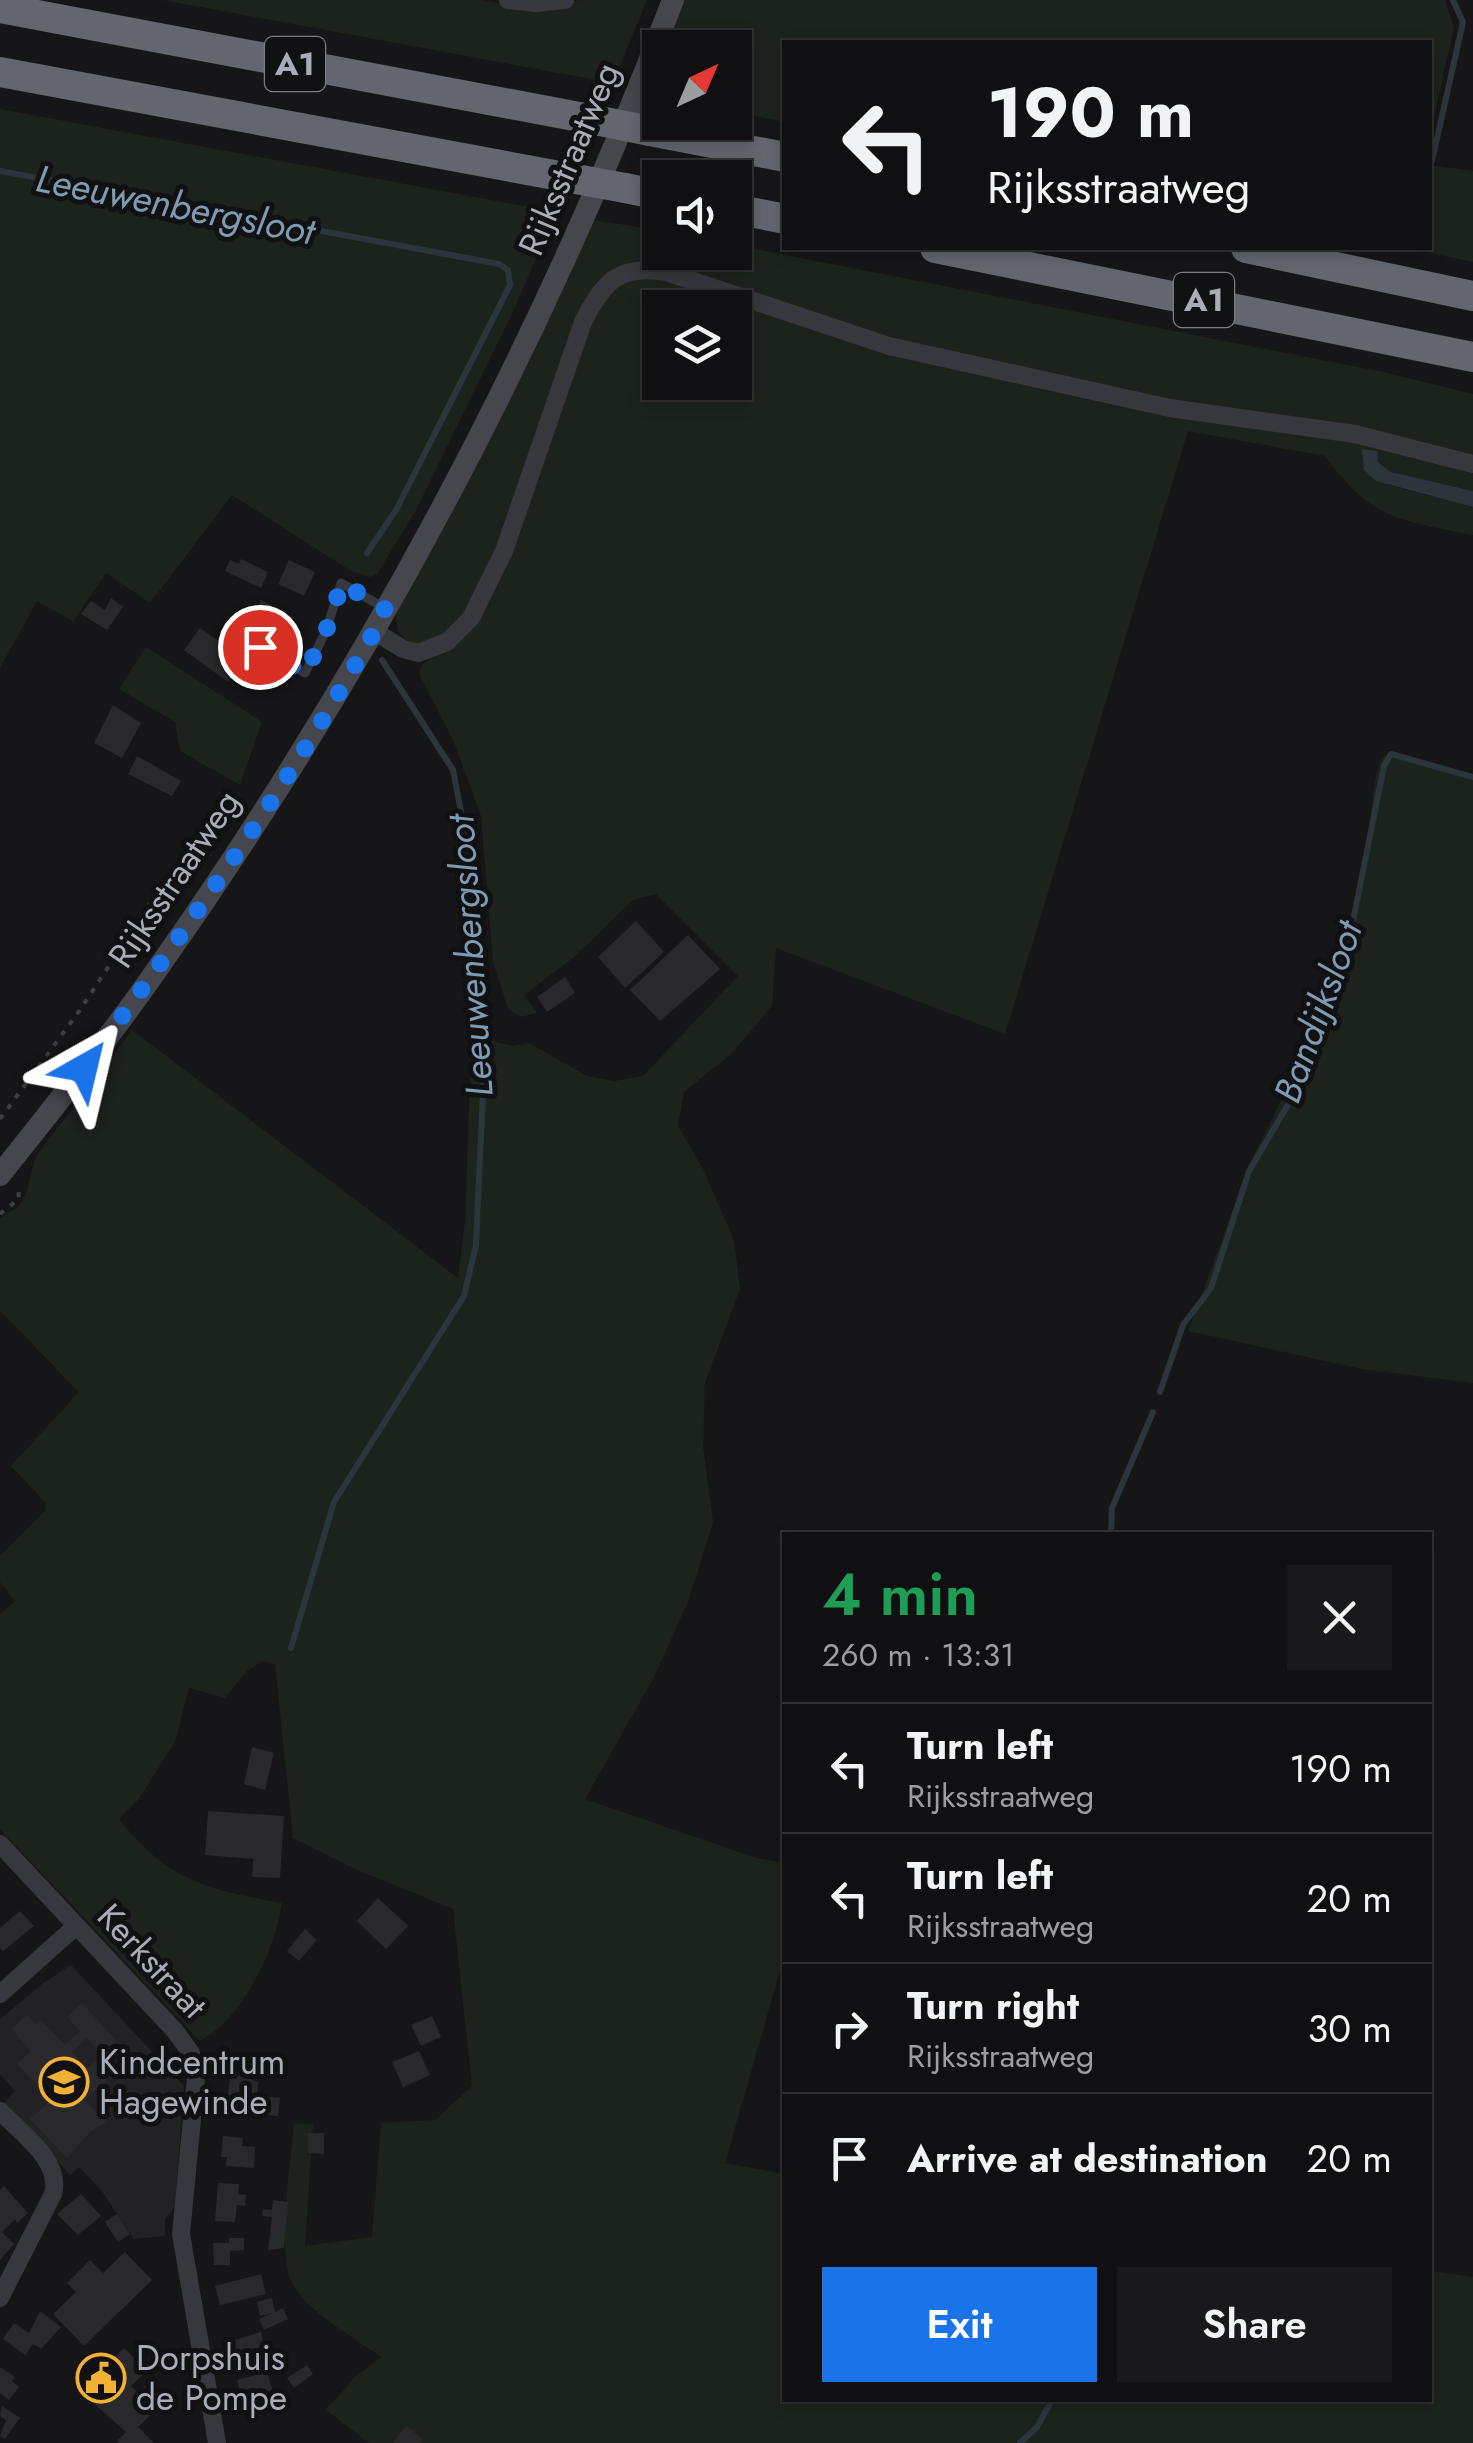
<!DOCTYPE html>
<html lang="en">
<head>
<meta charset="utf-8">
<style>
	body { margin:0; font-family:Jost,sans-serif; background:#19191b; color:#f1f3f6; height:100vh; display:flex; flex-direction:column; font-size:38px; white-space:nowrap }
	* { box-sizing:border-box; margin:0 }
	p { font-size:32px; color:#9c9d9f }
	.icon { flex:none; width:55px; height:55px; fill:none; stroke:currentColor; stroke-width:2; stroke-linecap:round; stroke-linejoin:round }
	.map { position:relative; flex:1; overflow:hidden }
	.side { position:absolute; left:782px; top:1532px; width:650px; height:870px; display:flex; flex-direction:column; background:#101012; border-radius:0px; box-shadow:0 5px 15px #0003,0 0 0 2px #303032 }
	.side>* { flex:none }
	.top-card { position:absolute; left:782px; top:40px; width:650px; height:210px; border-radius:0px; box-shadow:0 5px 15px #0003,0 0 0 2px #303032; background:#101012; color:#f1f3f6; overflow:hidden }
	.needle { width:65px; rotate:44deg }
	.controls { position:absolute; left:642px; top:30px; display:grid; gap:20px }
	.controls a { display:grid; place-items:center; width:110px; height:110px; border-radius:0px; background:#101012; box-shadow:0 5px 15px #0003,0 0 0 2px #303032; font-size:50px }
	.pin { position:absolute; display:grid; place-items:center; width:85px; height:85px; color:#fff; margin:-42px; border:5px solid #fff; border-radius:50%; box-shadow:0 2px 10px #0007 }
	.me { position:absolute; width:110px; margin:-55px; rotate:37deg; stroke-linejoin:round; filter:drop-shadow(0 0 8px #0008) }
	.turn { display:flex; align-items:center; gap:35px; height:210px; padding:0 40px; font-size:45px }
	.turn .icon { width:130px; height:130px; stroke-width:2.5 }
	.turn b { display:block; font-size:70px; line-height:85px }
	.round { display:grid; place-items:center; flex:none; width:105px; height:105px; border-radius:0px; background:#19191b }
	.overview { display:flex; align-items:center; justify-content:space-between; height:170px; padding:0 40px }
	h1 { font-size:60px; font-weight:600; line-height:75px; color:#1e9e55 }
	.primary-button { display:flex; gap:20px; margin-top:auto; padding:20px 40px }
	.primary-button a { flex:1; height:115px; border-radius:0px; background:#1a73e8; color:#fff; font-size:40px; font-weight:600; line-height:115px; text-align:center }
	.primary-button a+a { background:#19191b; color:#f1f3f6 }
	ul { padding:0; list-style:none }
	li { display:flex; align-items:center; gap:30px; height:130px; padding:0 40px; border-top:2px solid #303032 }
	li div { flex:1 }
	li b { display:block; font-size:38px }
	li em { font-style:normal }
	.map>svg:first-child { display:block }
	.built { fill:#222225 }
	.green { fill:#1c231d; fill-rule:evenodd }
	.water { fill:#2c353c }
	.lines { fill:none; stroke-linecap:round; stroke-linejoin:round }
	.stream { stroke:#2c353c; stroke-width:6 }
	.building { fill:#29292c }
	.path { stroke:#3d3f44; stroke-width:4; stroke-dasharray:5 8; stroke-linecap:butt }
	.lane { stroke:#37383d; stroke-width:9 }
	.street { stroke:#37383d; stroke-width:18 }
	.secondary { stroke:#45474d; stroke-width:22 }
	.highway { stroke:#63666e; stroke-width:30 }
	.highway-bridge { stroke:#63666e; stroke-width:30 }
	.route { stroke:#1a73e8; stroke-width:18; stroke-dasharray:0 32.4 }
	.labels { text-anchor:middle; stroke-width:10; stroke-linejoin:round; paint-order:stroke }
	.shield { fill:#111113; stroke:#7b7e86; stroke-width:2.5 }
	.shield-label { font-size:32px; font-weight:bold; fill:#a8adb8 }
	.street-label { font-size:35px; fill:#a8adb8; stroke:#111113 }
	.poi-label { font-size:35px; fill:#a8adb8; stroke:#111113; text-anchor:start }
	.water-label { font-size:38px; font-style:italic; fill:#7f9bb3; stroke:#111113 }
</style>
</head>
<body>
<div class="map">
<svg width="1473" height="2443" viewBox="0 0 1473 2443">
	<rect width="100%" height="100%" fill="#161618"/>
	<polygon class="built" points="71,1965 184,2086 175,2206 165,2219 165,2236 134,2239 101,2190 79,2167 70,2175 4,2103 15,2091 0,2074 0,2019 42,1984"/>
	<g class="green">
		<polygon points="163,0 482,0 523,8 581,0 647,0 613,83"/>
		<polygon points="684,0 1445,0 1454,28 1430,135 1430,42 785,42 785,122 735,112 735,48 666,48"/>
		<polygon points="0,109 556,212 511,316 415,512 377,574 370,577 351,571 232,495 150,603 106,573 73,621 37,601 0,668"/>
		<polygon points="1430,165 1473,171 1473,262 1408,248 1430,248"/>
		<polygon points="592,220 660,230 660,252 735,252 735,245 1383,372 1473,394 1473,458 1180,405 895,342 708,282 613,271 490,569 457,625 436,641 413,645 398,632 395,612"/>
		<path d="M 656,276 L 747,307 L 1473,469 L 1473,491 L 1391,472 L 1363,449 L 1388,485 L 1473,507 L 1473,535 C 1400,520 1372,521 1325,456 L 1188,431 L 1005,1034 L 776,948 L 772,1006 L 731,1054 L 684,1092 L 678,1126 L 702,1167 L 734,1240 L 740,1289 L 705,1383 L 703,1446 L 713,1522 L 688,1602 L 653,1679 L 585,1799 L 756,1858 L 785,1863 L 785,1953 L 725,2163 L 785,2174 L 785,2400 L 1430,2400 L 1430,2271 L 1473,2277 L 1473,2443 L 369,2443 L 326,2410 L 355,2377 L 381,2357 C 355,2338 304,2310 291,2281 C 277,2249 291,2160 294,2123 L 313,2124 L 305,2246 L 372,2237 L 381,2123 L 435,2120 L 472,2086 L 453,1909 L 355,1869 L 293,1838 L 275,1664 L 263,1661 L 248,1670 L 225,1698 L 189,1688 L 175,1742 L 138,1800 L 119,1819 C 169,1882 207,1889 282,1903 C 275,1950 243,2018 200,2041 L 0,1829 L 0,1615 L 15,1601 L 0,1582 L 0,1556 L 46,1510 L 45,1502 L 11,1466 L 79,1392 L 0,1311 L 0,1218 L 18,1207 L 25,1197 L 36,1156 L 132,1030 L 458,1278 L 465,1222 L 470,1080 L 467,1002 L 474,1020 L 496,1042 L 513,1046 L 529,1043 L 587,1076 L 615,1081 L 643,1076 L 738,976 L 656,894 L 633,900 L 573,958 L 524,995 L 537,1013 L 520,1017 L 508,1009 L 493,961 L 481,816 L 454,742 L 419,674 L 422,665 L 467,629 L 597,304 L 623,281 ZM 660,308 L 735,308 L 735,382 L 660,382 Z"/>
		<polygon points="146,647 262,722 240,785 180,751 175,722 119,689"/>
		<polygon points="1388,755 1473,777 1473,1383 1362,1369 1188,1331 1252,1159 1278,1107 1356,915 1376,776 1381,758"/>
	</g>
	<polygon class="water" points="1362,449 1377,451 1378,462 1391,472 1473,491 1473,507 1376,481 1364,470"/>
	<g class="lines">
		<g class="stream">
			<polyline points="1432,161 1463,22 1453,0"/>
			<polyline points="0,171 499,264 508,270 510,285 396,510 367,553"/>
			<polyline points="1160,1392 1183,1325 1211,1288 1249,1171 1303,1079 1350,936 1384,766 1391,754 1473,777"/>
			<polyline points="1111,1535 1112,1508 1153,1412"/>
			<polyline points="291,1648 334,1502 464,1296 476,1245 485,1049 469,853 453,770 382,660"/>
			<polyline points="1020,2443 1037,2427 1052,2400"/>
		</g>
	</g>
	<g class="building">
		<polygon points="241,559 268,572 261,588 225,571 230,560 239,564"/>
		<polygon points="289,560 315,572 304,596 278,584"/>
		<polygon points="111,598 123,607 107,630 81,614 91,601 105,610"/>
		<polygon points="261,600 293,617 278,648 245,631"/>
		<polygon points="200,628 244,659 228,682 184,650"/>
		<polygon points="113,705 141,723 122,758 94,743"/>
		<polygon points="137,756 181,781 172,796 128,774"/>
		<polygon points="636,921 664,952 625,988 598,957"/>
		<polygon points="688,935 720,969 660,1021 630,990"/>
		<polygon points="565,977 575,993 547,1012 537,997"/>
		<polygon points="252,1747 274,1753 265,1790 244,1784"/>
		<polygon points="208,1811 284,1816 280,1878 252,1877 253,1859 205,1855"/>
		<polygon points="378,1898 408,1926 386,1949 357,1921"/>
		<polygon points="20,1911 34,1926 3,1951 0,1948 0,1928"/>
		<polygon points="305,1929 317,1940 299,1961 287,1951"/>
		<polygon points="82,2003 117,2041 102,2055 87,2038 72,2052 87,2068 98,2058 115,2072 85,2100 106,2122 89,2133 67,2158 30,2119 51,2100 17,2064 31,2051 11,2029 27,2014 36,2024 41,2020 65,2045 80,2031 67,2017"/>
		<polygon points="432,2016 441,2037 421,2046 411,2025"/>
		<polygon points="419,2051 430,2075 403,2087 392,2062"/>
		<polygon points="237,2075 258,2082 257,2095 280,2098 278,2116 249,2113 250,2105 227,2102 230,2078 236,2079"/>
		<polygon points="308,2133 324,2133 324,2154 308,2153"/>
		<polygon points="223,2136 243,2138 242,2146 255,2147 254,2168 226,2166 227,2157 221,2157"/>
		<polygon points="218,2183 239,2184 238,2194 246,2195 245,2206 237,2205 235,2222 215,2221"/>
		<polygon points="4,2186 28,2213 17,2223 15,2219 2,2232 14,2244 0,2260 0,2190"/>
		<polygon points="81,2194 101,2216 78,2235 57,2214"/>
		<polygon points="273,2200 288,2202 284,2248 268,2250 272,2217 262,2216 263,2209 272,2210"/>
		<polygon points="117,2214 130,2234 118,2242 105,2222"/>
		<polygon points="229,2238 244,2238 244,2250 230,2251 230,2265 214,2265 213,2243 229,2243"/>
		<polygon points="125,2252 152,2280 84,2346 53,2314 76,2292 67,2283 90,2260 103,2273"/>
		<polygon points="261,2274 266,2294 220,2305 215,2286"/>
		<polygon points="272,2298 275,2312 283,2308 288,2319 264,2330 259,2319 273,2313 260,2316 257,2302"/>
		<polygon points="40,2311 61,2327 41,2349 33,2344 25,2355 3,2339 14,2323 29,2333"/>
		<polygon points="261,2332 263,2341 268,2339 273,2352 259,2356 258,2352 234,2359 229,2354 228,2342"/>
		<polygon points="124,2348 147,2371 131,2386 138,2393 150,2381 168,2399 138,2427 154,2443 119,2443 117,2441 126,2432 80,2391"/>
		<polygon points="307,2365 313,2374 294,2388 287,2378"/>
		<polygon points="0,2367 15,2377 12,2381 19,2387 9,2400 0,2393"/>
		<polygon points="267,2372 274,2395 243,2402 237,2380"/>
		<polygon points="2,2406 20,2418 5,2439 0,2436 6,2420 0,2416"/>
		<polygon points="406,2426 423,2439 420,2443 393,2443"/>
	</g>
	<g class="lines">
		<g class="path">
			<polyline points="0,1119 80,1010 166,879 210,854"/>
			<polyline points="0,1214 19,1199 18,1184"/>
		</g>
		<polyline class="lane" points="259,647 305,673 326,631 341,583 386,609"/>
		<g class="street">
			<polyline points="508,0 536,3 565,0"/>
			<path d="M 374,631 L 403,649 L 418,653 L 447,642 L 471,618 L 504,551 L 583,322 C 603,282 619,264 666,272 L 889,346 L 1170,408 L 1355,434 L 1473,464"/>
			<polyline points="0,1844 175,2031 191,2053 196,2077 181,2234 217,2443"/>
			<polyline points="0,1994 76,1926"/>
			<path d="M 0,2111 C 21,2133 62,2161 53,2194 L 0,2298"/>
		</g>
		<path class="secondary" d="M 0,1175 C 53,1108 107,1041 156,971 C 368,671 542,344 673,0"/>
		<g class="highway">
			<polyline points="0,8 590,119"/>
			<polyline points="0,72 565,177"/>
			<polyline points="650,131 785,157"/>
			<polyline points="625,188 660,195"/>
			<polyline points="735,209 785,219"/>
			<polyline points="935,248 1473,357"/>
			<polyline points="1246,248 1473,296"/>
		</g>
		<g class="highway-bridge">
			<polyline points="590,119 650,131"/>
			<polyline points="565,177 625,188"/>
		</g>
	</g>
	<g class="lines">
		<path class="route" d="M 84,1068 C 193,921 299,770 386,610 L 342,583 L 326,631 L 305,673 L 260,647"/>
	</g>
	<defs>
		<g id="school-ring" transform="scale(2.5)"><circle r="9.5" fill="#111113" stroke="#f2b134" stroke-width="1.5"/><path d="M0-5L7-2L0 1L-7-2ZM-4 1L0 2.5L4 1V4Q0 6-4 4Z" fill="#f2b134"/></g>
		<g id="civic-ring" transform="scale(2.5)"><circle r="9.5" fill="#111113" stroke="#f2b134" stroke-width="1.5"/><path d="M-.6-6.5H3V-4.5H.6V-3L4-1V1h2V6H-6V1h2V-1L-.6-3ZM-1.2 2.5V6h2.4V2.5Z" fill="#f2b134"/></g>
	</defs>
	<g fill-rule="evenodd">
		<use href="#school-ring" x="64" y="2082"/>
		<use href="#civic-ring" x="101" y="2378"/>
	</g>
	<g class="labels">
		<g class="shield">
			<rect x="265" y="37" width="60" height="54" rx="8"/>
			<rect x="1174" y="273" width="60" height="54" rx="8"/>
		</g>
		<g class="shield-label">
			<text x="295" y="75">A1</text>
			<text x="1204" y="311">A1</text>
		</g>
		<g class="street-label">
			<text transform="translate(569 159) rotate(-67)" y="12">Rijksstraatweg</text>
			<text transform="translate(174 879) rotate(-56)" y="12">Rijksstraatweg</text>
			<text transform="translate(152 1961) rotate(47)" y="12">Kerkstraat</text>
		</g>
		<g class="poi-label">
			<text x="99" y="2074">Kindcentrum<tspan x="99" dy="40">Hagewinde</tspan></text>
			<text x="136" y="2370">Dorpshuis<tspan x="136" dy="40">de Pompe</tspan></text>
		</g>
		<g class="water-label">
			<text transform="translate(175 205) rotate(11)" y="13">Leeuwenbergsloot</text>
			<text transform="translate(470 956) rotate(-94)" y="13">Leeuwenbergsloot</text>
			<text transform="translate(1318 1012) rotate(-70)" y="13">Bandijksloot</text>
		</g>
	</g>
</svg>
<div class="controls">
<a><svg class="needle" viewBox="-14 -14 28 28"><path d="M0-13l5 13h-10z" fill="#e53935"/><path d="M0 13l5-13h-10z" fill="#9c9d9f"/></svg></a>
<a><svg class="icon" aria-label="sound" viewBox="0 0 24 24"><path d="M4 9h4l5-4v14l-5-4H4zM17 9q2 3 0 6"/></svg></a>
<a><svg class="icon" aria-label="layers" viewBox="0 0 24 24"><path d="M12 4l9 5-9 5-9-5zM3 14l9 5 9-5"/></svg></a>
</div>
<div class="pin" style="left:260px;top:647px;background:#d93025"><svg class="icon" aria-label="arrive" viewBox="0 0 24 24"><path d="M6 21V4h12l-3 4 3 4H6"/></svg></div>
<svg class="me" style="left:84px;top:1068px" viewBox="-20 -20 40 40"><path d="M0-17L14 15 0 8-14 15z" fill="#1a73e8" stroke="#fff" stroke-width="4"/></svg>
<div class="top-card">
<div class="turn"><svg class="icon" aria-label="left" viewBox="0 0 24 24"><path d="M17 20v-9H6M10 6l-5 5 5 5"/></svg><div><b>190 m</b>Rijksstraatweg</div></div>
</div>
<section class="side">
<div class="overview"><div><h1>4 min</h1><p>260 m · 13:31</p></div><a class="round"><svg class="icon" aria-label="close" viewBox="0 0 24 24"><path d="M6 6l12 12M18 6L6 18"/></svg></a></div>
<ul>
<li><svg class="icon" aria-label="left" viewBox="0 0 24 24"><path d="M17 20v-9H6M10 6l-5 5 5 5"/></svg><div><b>Turn left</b><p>Rijksstraatweg</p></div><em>190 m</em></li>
<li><svg class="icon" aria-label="left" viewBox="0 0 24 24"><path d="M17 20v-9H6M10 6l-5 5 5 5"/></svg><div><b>Turn left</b><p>Rijksstraatweg</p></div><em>20 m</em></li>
<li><svg class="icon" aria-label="right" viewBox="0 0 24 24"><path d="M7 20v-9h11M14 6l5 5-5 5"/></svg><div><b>Turn right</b><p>Rijksstraatweg</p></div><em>30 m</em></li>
<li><svg class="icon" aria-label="arrive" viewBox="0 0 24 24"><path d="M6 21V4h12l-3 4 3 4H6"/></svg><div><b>Arrive at destination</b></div><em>20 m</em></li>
</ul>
<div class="primary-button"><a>Exit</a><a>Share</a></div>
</section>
</div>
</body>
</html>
